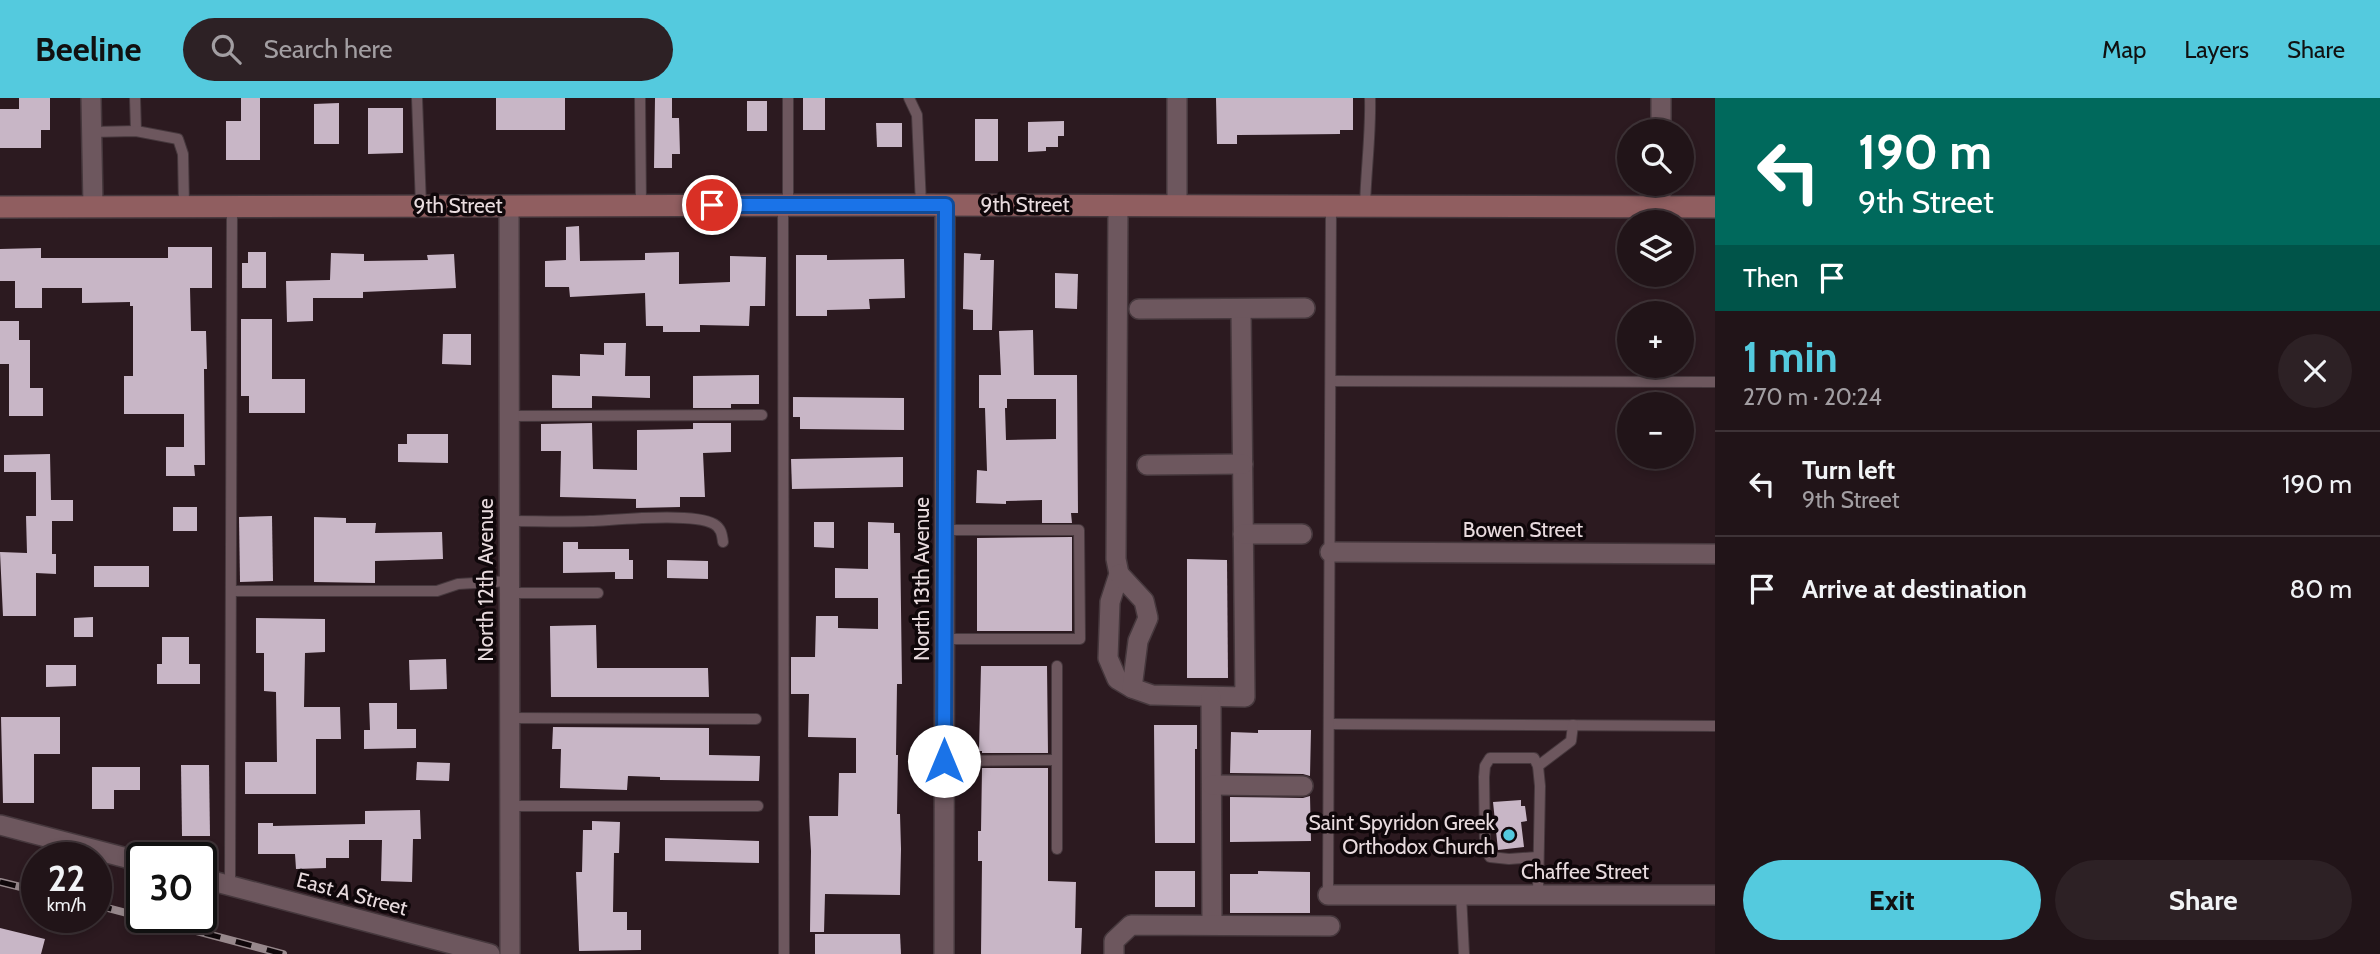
<!DOCTYPE html>
<html lang="en">
<head>
<meta charset="utf-8">
<style>
	body { margin:0; font-family:Cabin,sans-serif; background:#2d2125; color:#f1f3f6; height:100vh; display:flex; flex-direction:column; font-size:26px; white-space:nowrap }
	* { box-sizing:border-box; margin:0 }
	p { font-size:23px; color:#a29ea2 }
	.icon { flex:none; width:38px; height:38px; fill:none; stroke:currentColor; stroke-width:2; stroke-linecap:round; stroke-linejoin:round }
	.map { position:relative; flex:1; overflow:hidden }
	.drawer { display:flex; flex-direction:column; background:#211418; width:665px }
	.drawer>* { flex:none }
	.guide { background:#00695c; color:#fff; overflow:hidden }
	.tools { position:absolute; left:1617px; top:21px; display:grid; gap:14px }
	.tools a { display:grid; place-items:center; width:77px; height:77px; border-radius:50%; background:#211418; box-shadow:0 4px 10px #0003,0 0 0 2px #3e3337; font-size:35px }
	.speed { position:absolute; left:21px; top:744px; display:flex; gap:14px; font-size:35px; font-weight:700; text-align:center }
	.speed>* { display:grid; place-content:center; width:91px; height:91px; border-radius:50%; background:#211418; box-shadow:0 4px 10px #0003,0 0 0 2px #3e3337; line-height:1 }
	.speed small { font-size:18px; font-weight:400 }
	.speed .limit { border:4px solid #111; border-radius:10px; background:#fff; color:#111 }
	.pin { position:absolute; display:grid; place-items:center; width:60px; height:60px; color:#fff; margin:-30px; border:4px solid #fff; border-radius:50%; box-shadow:0 2px 7px #0007 }
	.me { position:absolute; width:77px; margin:-38px; rotate:0deg; stroke-linejoin:round; filter:drop-shadow(0 0 5px #0008) }
	.turn { display:flex; align-items:center; gap:24px; height:147px; padding:0 28px; font-size:32px }
	.turn .icon { width:91px; height:91px; stroke-width:2.5 }
	.turn b { display:block; font-size:49px; line-height:60px }
	.then { display:flex; align-items:center; height:66px; padding:0 28px; background:#0003; gap:14px; font-size:26px }
	.round { display:grid; place-items:center; flex:none; width:74px; height:74px; border-radius:37px; background:#2d2125 }
	.headline { display:flex; align-items:center; justify-content:space-between; height:119px; padding:0 28px }
	h1 { font-size:42px; font-weight:800; line-height:52px; color:#54cade }
	.button { display:flex; gap:14px; margin-top:auto; padding:14px 28px }
	.button a { flex:1; height:80px; border-radius:42px; background:#54cade; color:#111; font-size:28px; font-weight:800; line-height:80px; text-align:center }
	.button a+a { background:#2d2125; color:#f1f3f6 }
	ul { padding:0; list-style:none }
	li { display:flex; align-items:center; gap:21px; height:105px; padding:0 28px; border-top:2px solid #3e3337 }
	li div { flex:1 }
	li b { display:block; font-size:26px }
	li em { font-style:normal }
	header { display:flex; align-items:center; gap:42px; box-sizing:border-box; height:98px; padding:0 35px; background:#54cade; color:#111 }
	header strong { font-size:33px }
	nav { display:flex; gap:38px; margin-inline-start:auto; font-size:24px }
	.search { width:490px; height:63px; background:#2d2125; display:flex; align-items:center; gap:18px; box-sizing:border-box; padding:0 24px; border-radius:38px; color:#a29ea2; font-size:26px }
	main { display:flex; flex:1; min-height:0 }
	.map>svg:first-child { display:block }
	.building { fill:#c8b6c6; fill-rule:evenodd }
	.lines { fill:none; stroke-linecap:round; stroke-linejoin:round }
	.lane-casing { stroke:#46383d; stroke-width:12 }
	.street-casing { stroke:#46383d; stroke-width:22 }
	.secondary-casing { stroke:#46383d; stroke-width:24 }
	.lane { stroke:#6d575e; stroke-width:10 }
	.street { stroke:#6d575e; stroke-width:19 }
	.secondary { stroke:#905e60; stroke-width:21 }
	.rail-casing { stroke:#97888c; stroke-width:8 }
	.rail { stroke:#0f070a; stroke-width:5; stroke-dasharray:16; stroke-linecap:butt }
	.route-casing { stroke:#114b97; stroke-width:18 }
	.route { stroke:#1a73e8; stroke-width:12 }
	.poi-dot { fill:#54cade; stroke:#0f070a; stroke-width:2.5 }
	.labels { text-anchor:middle; stroke-width:7; stroke-linejoin:round; paint-order:stroke }
	.street-label { font-size:21px; fill:#e8dbde; stroke:#0f070a }
	.poi-label { font-size:21px; fill:#e8dbde; stroke:#0f070a; text-anchor:end }
</style>
</head>
<body>
<header>
<strong>Beeline</strong>
<div class="search"><svg class="icon" aria-label="search" viewBox="0 0 24 24"><circle cx="10" cy="10" r="6"/><path d="M15 15l6 6"/></svg>Search here</div>
<nav><a>Map</a><a>Layers</a><a>Share</a></nav>
</header>
<main>
<div class="map">
<svg width="1715" height="856" viewBox="0 0 1715 856">
	<rect width="100%" height="100%" fill="#2c1a20"/>
	<g class="building">
		<polygon points="19,0 50,0 50,32 41,32 41,50 0,50 0,11 19,11"/>
		<polygon points="241,0 260,0 260,62 226,62 226,23 241,23"/>
		<rect x="496" y="0" width="69" height="32"/>
		<polygon points="655,0 672,0 672,20 679,20 680,56 672,56 672,70 654,70"/>
		<rect x="803" y="0" width="22" height="32"/>
		<polygon points="1216,0 1353,0 1353,32 1340,32 1340,36 1237,37 1237,46 1217,46"/>
		<rect x="747" y="3" width="20" height="30"/>
		<polygon points="339,5 339,46 314,46 314,6"/>
		<polygon points="368,10 403,10 403,55 368,56"/>
		<rect x="975" y="21" width="23" height="42"/>
		<polygon points="1064,23 1064,38 1058,38 1058,49 1046,49 1046,53 1028,54 1028,24"/>
		<polygon points="876,25 902,25 902,49 877,49"/>
		<polygon points="579,128 580,163 645,162 645,155 679,154 679,186 730,184 730,158 766,159 765,208 750,208 749,228 700,227 700,234 663,234 663,228 646,228 645,195 570,199 569,189 545,189 545,163 566,162 566,129"/>
		<polygon points="168,149 212,149 212,190 190,190 191,233 206,233 207,271 204,271 205,367 194,367 195,378 166,378 166,349 184,349 184,316 124,316 124,278 133,278 133,208 130,208 130,204 82,205 82,190 42,190 42,210 15,210 15,183 0,183 0,151 41,150 41,160 168,160"/>
		<polygon points="248,154 266,154 266,190 242,190 242,165 248,165"/>
		<polygon points="331,155 364,156 364,163 428,162 427,157 454,156 456,190 363,194 363,200 313,200 313,223 287,224 286,183 330,182"/>
		<polygon points="964,155 981,156 980,162 994,162 992,232 973,232 973,212 963,211"/>
		<polygon points="796,157 827,157 827,162 904,161 905,200 869,201 870,211 827,212 827,218 796,218"/>
		<polygon points="1055,175 1078,176 1077,211 1055,210"/>
		<polygon points="241,221 272,221 272,281 305,281 305,315 249,315 249,298 241,298"/>
		<polygon points="0,223 19,223 19,242 30,242 30,290 43,290 43,318 9,318 9,266 0,266"/>
		<path d="M 1033,232 L 1034,277 L 1077,277 L 1078,415 L 1071,415 L 1072,425 L 1042,425 L 1042,402 L 1006,403 L 1006,406 L 976,405 L 977,372 L 987,373 L 985,310 L 979,310 L 979,277 L 1001,277 L 999,233 ZM 1007,301 L 1056,301 L 1056,341 L 1006,342 L 1005,310 L 1007,310 Z"/>
		<polygon points="443,236 471,236 471,267 442,266"/>
		<polygon points="604,245 626,245 625,278 650,278 650,300 592,298 592,310 552,310 552,277 580,278 580,256 604,257"/>
		<polygon points="759,277 759,306 731,306 731,310 693,310 693,278"/>
		<polygon points="793,299 904,300 904,332 800,331 800,319 793,319"/>
		<polygon points="592,325 593,371 637,372 637,332 693,331 693,325 731,325 731,354 703,355 705,399 680,399 680,409 636,410 636,401 560,399 561,353 541,353 541,326"/>
		<polygon points="407,336 448,336 448,365 398,364 398,346 407,346"/>
		<polygon points="50,356 51,402 73,402 73,423 52,423 52,456 56,456 56,476 36,475 36,518 3,518 0,454 27,455 26,418 36,418 36,374 4,374 4,357"/>
		<polygon points="903,359 903,389 792,391 791,361"/>
		<rect x="173" y="409" width="24" height="24"/>
		<polygon points="272,418 273,483 240,484 239,419"/>
		<polygon points="314,419 346,420 346,425 376,425 375,435 442,434 443,461 375,463 375,485 314,484"/>
		<polygon points="814,424 834,424 834,450 814,449"/>
		<polygon points="868,424 894,425 894,435 900,435 902,586 897,586 896,657 898,657 897,716 900,716 901,751 900,797 825,796 824,834 810,834 811,753 809,718 838,718 839,675 856,675 856,640 808,639 809,596 791,596 791,559 815,559 816,518 838,518 838,530 878,531 878,500 835,500 835,470 868,471"/>
		<polygon points="1072,439 1072,533 977,533 977,440"/>
		<polygon points="563,444 578,444 578,451 629,451 629,462 633,462 633,481 615,481 615,474 563,475"/>
		<polygon points="1187,461 1227,462 1228,580 1187,580"/>
		<polygon points="667,462 708,463 708,481 667,480"/>
		<rect x="94" y="468" width="55" height="21"/>
		<polygon points="93,519 93,539 74,539 74,520"/>
		<polygon points="256,520 325,521 325,554 305,555 304,609 340,609 341,641 316,641 316,696 245,696 245,664 277,664 276,594 264,593 264,555 256,555"/>
		<polygon points="596,527 597,570 708,570 709,599 551,599 550,528"/>
		<polygon points="162,539 189,539 189,566 200,566 200,586 157,586 157,566 162,566"/>
		<polygon points="446,561 447,591 410,592 409,562"/>
		<polygon points="46,567 76,567 76,588 46,589"/>
		<polygon points="981,568 1047,568 1048,655 982,655 982,653 979,653"/>
		<polygon points="369,605 397,605 397,631 416,631 416,650 364,651 364,632 370,632"/>
		<polygon points="1,619 60,619 60,656 34,656 34,705 3,705"/>
		<polygon points="1154,627 1197,627 1197,651 1195,651 1195,745 1155,745"/>
		<polygon points="553,629 709,630 709,657 760,658 759,683 660,682 660,679 628,678 627,692 560,690 561,651 552,651"/>
		<polygon points="1258,632 1311,632 1310,678 1303,676 1230,675 1231,634 1258,635"/>
		<polygon points="417,664 450,665 449,683 416,682"/>
		<polygon points="181,667 209,667 210,738 182,738"/>
		<polygon points="92,669 140,669 140,692 114,692 114,711 92,711"/>
		<polygon points="982,670 1048,670 1048,783 1076,784 1075,830 1082,830 1081,856 981,856 982,763 978,763 978,733 981,733"/>
		<polygon points="1310,698 1311,743 1230,744 1230,699 1303,700"/>
		<polygon points="1521,702 1521,708 1525,708 1527,723 1521,724 1524,749 1498,752 1493,704"/>
		<polygon points="420,712 421,741 413,741 412,784 381,783 382,742 349,742 349,760 326,760 326,770 296,771 295,756 258,756 258,725 273,725 273,728 365,726 365,713"/>
		<polygon points="592,723 620,724 619,755 614,755 613,814 627,814 627,832 641,832 641,852 579,853 576,774 582,774 583,732 592,732"/>
		<polygon points="665,740 759,743 759,765 665,763"/>
		<rect x="1155" y="773" width="40" height="36"/>
		<polygon points="1258,773 1310,774 1310,815 1230,815 1230,776 1258,776"/>
		<polygon points="0,830 45,841 41,856 0,856"/>
		<polygon points="815,836 900,836 901,856 815,856"/>
	</g>
	<g class="lines">
		<g class="lane-casing">
			<g id="lane">
				<polyline points="135,0 136,33"/>
				<polyline points="417,0 421,108"/>
				<polyline points="640,0 641,108"/>
				<polyline points="788,0 788,107"/>
				<polyline points="909,0 917,17 921,107"/>
				<polyline points="92,34 136,33 178,41 183,56 184,108"/>
				<polyline points="783,108 784,856"/>
				<path d="M 1365,108 C 1366,71 1371,36 1370,0"/>
				<polyline points="1331,283 1715,284"/>
				<polyline points="509,318 762,317"/>
				<path d="M 509,423 C 536,423 563,424 590,423 C 616,422 693,414 714,426 C 721,430 722,436 723,444"/>
				<polyline points="945,432 1079,432 1080,541 945,541"/>
				<polyline points="231,493 437,493 458,486 509,483"/>
				<polyline points="509,495 598,495"/>
				<polyline points="509,620 756,621"/>
				<polyline points="1329,626 1715,628"/>
				<polyline points="944,663 1057,662"/>
				<polyline points="1538,668 1571,643 1573,627"/>
				<polyline points="510,708 758,708"/>
				<polyline points="1057,751 1057,568"/>
				<polyline points="1537,759 1509,761 1490,759 1485,750 1484,679 1485,668 1490,660 1534,660 1538,668 1540,688 1538,796"/>
				<polyline points="230,787 232,109"/>
				<polyline points="1461,796 1464,856"/>
				<polyline points="1328,797 1331,108"/>
			</g>
		</g>
		<g class="street-casing">
			<g id="street">
				<polyline points="91,0 93,108"/>
				<polyline points="1177,0 1177,108"/>
				<polyline points="1661,0 1661,33"/>
				<polyline points="1661,86 1661,108"/>
				<polyline points="509,108 510,856"/>
				<polyline points="1118,108 1116,461 1119,476 1110,504 1108,560 1117,581 1132,590 1152,597 1245,599 1241,211"/>
				<polyline points="1139,211 1305,210"/>
				<polyline points="1147,367 1243,366"/>
				<polyline points="1243,436 1302,436"/>
				<polyline points="1330,454 1715,456"/>
				<polyline points="1119,476 1144,503 1148,520 1138,543 1132,590"/>
				<polyline points="1211,599 1212,827"/>
				<polyline points="1212,687 1303,688"/>
				<polyline points="0,727 142,764"/>
				<polyline points="201,780 490,856"/>
				<polyline points="1328,797 1715,797"/>
				<polyline points="944,856 945,107"/>
				<polyline points="1114,856 1114,843 1131,827 1330,828"/>
			</g>
		</g>
		<g class="secondary-casing">
			<polyline id="secondary" points="0,109 921,107 1715,109"/>
		</g>
		<use href="#lane" class="lane"/>
		<use href="#street" class="street"/>
		<use href="#secondary" class="secondary"/>
		<g class="rail-casing">
			<g id="rail">
				<polyline points="0,784 37,793"/>
				<polyline points="96,807 142,819"/>
				<polyline points="143,819 283,856"/>
			</g>
		</g>
		<use href="#rail" class="rail"/>
	</g>
	<g class="lines">
		<g class="route-casing">
			<polyline id="route" points="712,107 946,107 944,663"/>
		</g>
		<use href="#route" class="route"/>
	</g>
	<circle class="poi-dot" cx="1509" cy="737" r="7"/>
	<g class="labels">
		<g class="street-label">
			<text x="1025" y="114">9th Street</text>
			<text x="458" y="115">9th Street</text>
			<text x="1523" y="439">Bowen Street</text>
			<text transform="translate(922 481) rotate(-90)" y="7">North 13th Avenue</text>
			<text transform="translate(486 482) rotate(-90)" y="7">North 12th Avenue</text>
			<text x="1585" y="781">Chaffee Street</text>
			<text transform="translate(352 796) rotate(15)" y="7">East A Street</text>
		</g>
		<g class="poi-label">
			<text x="1495" y="732">Saint Spyridon Greek<tspan x="1495" dy="24">Orthodox Church</tspan></text>
		</g>
	</g>
</svg>
<div class="tools">
<a><svg class="icon" aria-label="search" viewBox="0 0 24 24"><circle cx="10" cy="10" r="6"/><path d="M15 15l6 6"/></svg></a>
<a><svg class="icon" aria-label="layers" viewBox="0 0 24 24"><path d="M12 4l9 5-9 5-9-5zM3 14l9 5 9-5"/></svg></a>
<a>+</a>
<a>−</a>
</div>
<div class="speed"><div>22<small>km/h</small></div><div class="limit">30</div></div>
<div class="pin" style="left:712px;top:107px;background:#d93025"><svg class="icon" aria-label="arrive" viewBox="0 0 24 24"><path d="M6 21V4h12l-3 4 3 4H6"/></svg></div>
<svg class="me" style="left:944px;top:663px" viewBox="-20 -20 40 40"><circle r="19" fill="#fff"/><path d="M0-13L10 11 0 6-10 11z" fill="#1a73e8"/></svg>
</div>
<section class="drawer">
<div class="guide">
<div class="turn"><svg class="icon" aria-label="left" viewBox="0 0 24 24"><path d="M17 20v-9H6M10 6l-5 5 5 5"/></svg><div><b>190 m</b>9th Street</div></div>
<div class="then">Then<svg class="icon" aria-label="arrive" viewBox="0 0 24 24"><path d="M6 21V4h12l-3 4 3 4H6"/></svg></div>
</div>
<div class="headline"><div><h1>1 min</h1><p>270 m · 20:24</p></div><a class="round"><svg class="icon" aria-label="close" viewBox="0 0 24 24"><path d="M6 6l12 12M18 6L6 18"/></svg></a></div>
<ul>
<li><svg class="icon" aria-label="left" viewBox="0 0 24 24"><path d="M17 20v-9H6M10 6l-5 5 5 5"/></svg><div><b>Turn left</b><p>9th Street</p></div><em>190 m</em></li>
<li><svg class="icon" aria-label="arrive" viewBox="0 0 24 24"><path d="M6 21V4h12l-3 4 3 4H6"/></svg><div><b>Arrive at destination</b></div><em>80 m</em></li>
</ul>
<div class="button"><a>Exit</a><a>Share</a></div>
</section>
</main>
</body>
</html>
